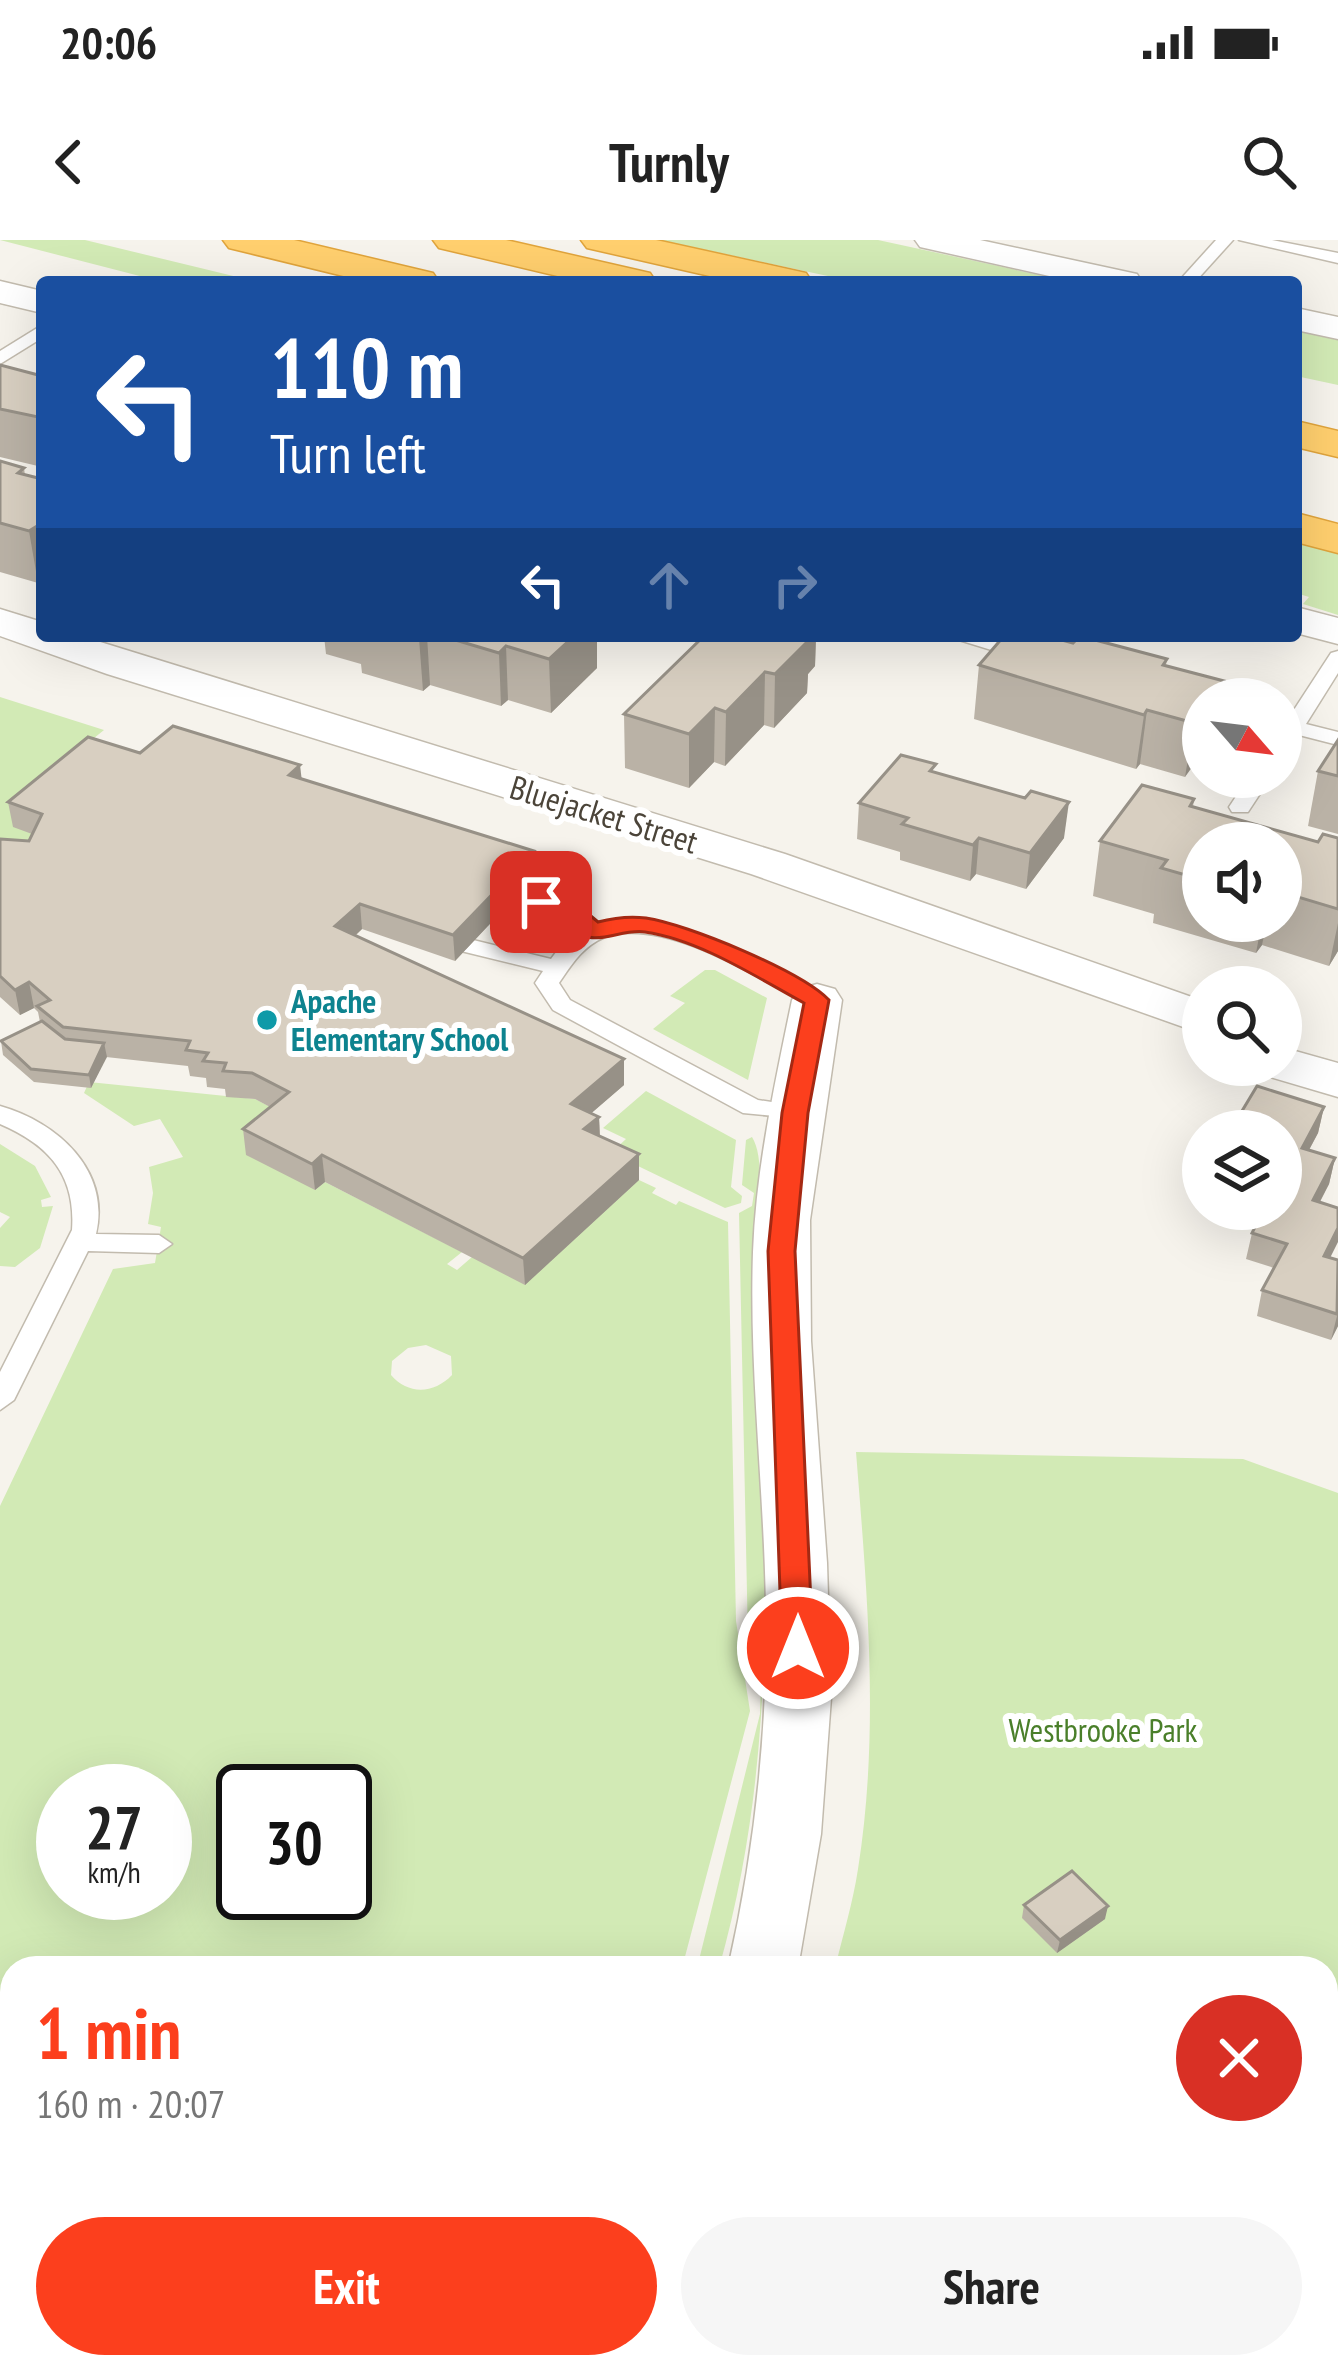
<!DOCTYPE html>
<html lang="en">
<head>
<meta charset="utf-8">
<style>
	body { margin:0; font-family:"PT Sans Narrow",sans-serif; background:#f6f6f6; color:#222; height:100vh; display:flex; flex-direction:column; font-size:45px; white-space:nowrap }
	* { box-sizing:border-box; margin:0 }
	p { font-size:39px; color:#767676 }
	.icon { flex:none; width:66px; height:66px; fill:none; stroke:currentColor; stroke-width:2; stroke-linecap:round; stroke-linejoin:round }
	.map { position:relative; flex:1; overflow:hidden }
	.side { position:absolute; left:0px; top:1716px; width:1338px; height:423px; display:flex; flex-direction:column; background:#fff; border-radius:36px 36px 0 0; box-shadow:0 12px 48px #0002 }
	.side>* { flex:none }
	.guide { position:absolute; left:36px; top:36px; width:1266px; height:366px; border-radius:12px; box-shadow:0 12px 48px #0002; background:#1a4fa0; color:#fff; overflow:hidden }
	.needle { width:78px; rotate:118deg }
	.buttons { position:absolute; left:1182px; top:438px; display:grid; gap:24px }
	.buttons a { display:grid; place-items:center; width:120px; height:120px; border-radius:50%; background:#fff; box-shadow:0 12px 48px #0002; font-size:60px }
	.speed { position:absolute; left:36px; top:1524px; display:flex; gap:24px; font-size:60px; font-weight:700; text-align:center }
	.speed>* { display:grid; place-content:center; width:156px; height:156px; border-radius:50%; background:#fff; box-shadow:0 12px 48px #0002; line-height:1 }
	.speed small { font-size:30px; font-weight:400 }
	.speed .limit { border:6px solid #111; border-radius:18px; background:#fff; color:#111 }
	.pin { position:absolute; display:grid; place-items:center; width:102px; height:102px; color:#fff; margin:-51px; border-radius:24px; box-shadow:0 6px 18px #0006 }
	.me { position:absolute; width:132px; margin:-66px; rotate:0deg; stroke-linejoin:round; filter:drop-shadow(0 0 9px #0008) }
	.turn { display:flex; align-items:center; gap:42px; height:252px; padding:0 36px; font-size:54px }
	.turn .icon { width:156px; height:156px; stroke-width:2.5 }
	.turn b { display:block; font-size:84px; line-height:102px }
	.lanes { display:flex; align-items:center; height:114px; padding:0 36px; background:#0003; justify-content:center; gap:60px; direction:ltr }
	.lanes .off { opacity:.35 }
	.round { display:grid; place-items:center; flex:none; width:126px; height:126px; border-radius:63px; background:#f6f6f6 }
	.overview { display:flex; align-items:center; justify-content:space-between; height:204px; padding:0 36px }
	h1 { font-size:72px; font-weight:600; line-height:90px; color:#fc3f1d }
	.action { display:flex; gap:24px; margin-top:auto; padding:24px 36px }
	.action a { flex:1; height:138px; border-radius:72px; background:#fc3f1d; color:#fff; font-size:48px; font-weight:600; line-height:138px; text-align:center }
	.action a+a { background:#f6f6f6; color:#222 }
	.status { display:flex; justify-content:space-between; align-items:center; height:84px; padding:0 60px; background:#fff; direction:ltr }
	.status svg { height:33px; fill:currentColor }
	header { display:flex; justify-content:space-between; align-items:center; height:156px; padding:0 36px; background:#fff; font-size:54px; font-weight:600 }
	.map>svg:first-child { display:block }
	.green { fill:#d2eab5; fill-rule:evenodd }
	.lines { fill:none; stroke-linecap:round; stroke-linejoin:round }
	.lane-casing { stroke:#c2bbae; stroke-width:3 }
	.street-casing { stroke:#c2bbae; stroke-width:3 }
	.highway-casing { stroke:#e0a43c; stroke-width:3 }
	.lane { fill:#fff; fill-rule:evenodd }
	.street { fill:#fff; fill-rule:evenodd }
	.highway { fill:#ffcf6e; fill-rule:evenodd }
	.wall { fill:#bab2a6; fill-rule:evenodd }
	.shaded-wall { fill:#979187 }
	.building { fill:#d8cfc1; stroke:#979187; stroke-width:3 }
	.route { fill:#fc3f1d; stroke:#a42913; stroke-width:3 }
	.culture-dot { fill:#0f9aa8; stroke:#fff; stroke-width:4.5 }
	.labels { text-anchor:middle; stroke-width:12; stroke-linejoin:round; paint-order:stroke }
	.street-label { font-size:33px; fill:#4b4439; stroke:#fff }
	.culture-label { font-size:33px; font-weight:bold; fill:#0d838f; stroke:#fff; text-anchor:start }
	.park-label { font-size:33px; fill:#4a7f2a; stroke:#fff }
</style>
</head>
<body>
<div class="status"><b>20:06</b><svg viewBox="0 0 49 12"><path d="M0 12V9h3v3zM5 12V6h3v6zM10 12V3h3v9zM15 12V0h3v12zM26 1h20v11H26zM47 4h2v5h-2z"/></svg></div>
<header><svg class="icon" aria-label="back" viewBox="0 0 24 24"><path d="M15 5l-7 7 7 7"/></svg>Turnly<svg class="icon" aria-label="search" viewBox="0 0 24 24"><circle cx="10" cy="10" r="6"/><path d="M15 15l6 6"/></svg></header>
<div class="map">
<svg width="1338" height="2137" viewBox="0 0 1338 2137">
	<rect width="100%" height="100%" fill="#f6f3ec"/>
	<g class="green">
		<polygon points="0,0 85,0 258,42 163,42"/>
		<polygon points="659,0 878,0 1072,42 856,42"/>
		<polygon points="1296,91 1338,100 1338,145 1296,136"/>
		<polygon points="1296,300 1338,314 1338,375 1303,364 1309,357 1296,353"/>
		<polygon points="0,457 104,490 73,515 47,599 0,606"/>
		<polygon points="705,730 715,730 767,758 748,840 653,789 685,763 670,756"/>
		<path d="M 89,842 L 255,859 L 292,878 L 315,950 L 325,942 L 462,1012 L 447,1024 L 457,1030 L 472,1017 L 639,940 L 656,948 L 652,953 L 676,965 L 679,961 L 728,982 L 736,1381 L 750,1471 L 682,1728 L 12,1728 L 12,1808 L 0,1802 L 0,1266 L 113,1029 L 155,1023 L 161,987 L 148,984 L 153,953 L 149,927 L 183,917 L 160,879 L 134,886 L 84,853 ZM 426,1105 L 451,1116 L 452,1135 C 434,1154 408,1155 391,1135 L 392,1121 L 408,1108 ZM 63,1551 L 165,1551 L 165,1653 L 63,1653 ZM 243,1551 L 345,1551 L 345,1653 L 243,1653 Z"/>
		<polygon points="646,851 736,900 731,947 742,956 741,963 725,968 611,913 626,899 603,888"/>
		<path d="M 752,897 C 768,922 755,990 756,1023 C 762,1264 786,1492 719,1728 L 697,1728 L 760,1474 L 761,1444 L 748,1401 L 739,973 L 752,966 L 754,953 L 742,945 L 746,900 Z"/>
		<polygon points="0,904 35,926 51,957 41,960 42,967 53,966 40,1008 15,1027 0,1026 0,988 10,977 0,972"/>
		<path d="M 856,1212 L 1243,1219 L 1338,1253 L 1338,2137 L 702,2137 L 706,2127 L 1326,2127 L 1326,1728 L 835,1728 C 843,1695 853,1662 858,1629 C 880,1491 867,1351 856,1212 Z"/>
	</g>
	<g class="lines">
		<g class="lane-casing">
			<g id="lane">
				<polygon points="1216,0 1233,0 1195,42 1178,42"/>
				<polygon points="1239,0 1272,0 1338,13 1338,23"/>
				<polygon points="42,85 42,98 0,124 0,111"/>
				<polygon points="946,396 979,396 1037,415 1027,421"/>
				<polygon points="1338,411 1338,433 1306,484 1338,492 1338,505 1299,495 1289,512 1281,513 1281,478 1288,479 1331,413"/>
				<polygon points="1249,537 1271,537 1248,572 1232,572 1229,567"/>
				<path d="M 541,655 L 579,666 L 600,684 C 684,674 754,716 825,755 L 829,760 L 825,765 L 809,765 C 759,738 664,676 605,697 C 583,706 572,724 559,743 L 570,760 L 758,860 L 804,867 L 808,873 L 804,879 L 743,873 L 553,770 L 535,743 L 543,731 L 461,711 L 457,706 L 469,699 L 551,719 L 562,704 L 582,692 L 563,676 L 533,667 L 533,657 Z"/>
				<path d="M 0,866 C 57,882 111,930 96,994 L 159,995 L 172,1004 L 159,1013 L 88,1011 L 14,1160 L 0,1170 L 0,1132 L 72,990 C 76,935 49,905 0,884 Z"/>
			</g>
		</g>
		<g class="street-casing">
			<g id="street">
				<polygon points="915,0 980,0 1137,34 1142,42 1076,42 920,7"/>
				<polygon points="0,41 42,51 42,73 0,63"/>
				<polygon points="1296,68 1338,77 1338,99 1296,90"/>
				<polygon points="1296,367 1338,378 1338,404 1296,393"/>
				<polygon points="0,369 42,382 42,396 81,396 785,614 1203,761 1203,794 751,634 107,434 0,396"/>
				<path d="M 817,744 L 835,749 L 842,760 L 810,980 L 811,1101 L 827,1323 L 831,1458 L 821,1594 L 798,1728 L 728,1728 C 755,1609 768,1489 766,1367 C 764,1248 749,1130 753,1012 C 756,927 775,843 792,760 L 799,749 Z"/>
				<polygon points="1281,807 1338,823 1338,857 1263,835 1256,825 1281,825"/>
				<polygon points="0,1892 12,1896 12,1967 0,1963"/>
				<polygon points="338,2127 432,2127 437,2137 343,2137"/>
				<polygon points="575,2127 655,2127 650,2137 570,2137"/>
			</g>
		</g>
		<g class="highway-casing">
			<g id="highway">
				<polygon points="223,0 294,0 433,33 439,42 368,42 229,8"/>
				<polygon points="433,0 506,0 650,33 656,42 583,42 439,8"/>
				<polygon points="581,0 656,0 806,33 812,42 736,42 587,8"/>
				<polygon points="1296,181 1338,191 1338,217 1296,207"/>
				<polygon points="1296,273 1338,284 1338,313 1296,302"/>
			</g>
		</g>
		<use href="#lane" class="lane"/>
		<use href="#street" class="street"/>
		<use href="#highway" class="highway"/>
	</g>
	<g class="wall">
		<polygon points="0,125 42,136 42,227 0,217"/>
		<polygon points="0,221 24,228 25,235 42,239 42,341 38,343 0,332"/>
		<polygon points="324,396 597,396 597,428 551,473 508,460 501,466 430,445 423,451 362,433 361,424 326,414"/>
		<polygon points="704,396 816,396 815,426 808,434 807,453 774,488 764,485 725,526 714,522 689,548 625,528 624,474"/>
		<polygon points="1073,403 1167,419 1166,425 1221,459 1185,537 1140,524 1136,529 974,479 979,425"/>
		<polygon points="1338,500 1338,594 1308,586 1318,531"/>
		<polygon points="140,513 302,539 534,611 535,636 455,721 362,689 356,695 624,845 591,873 599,877 600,896 639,940 525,1045 325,942 315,950 246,915 243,889 270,867 255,859 226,857 225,849 207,847 206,838 190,836 188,826 106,817 91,848 34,842 3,815 1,801 40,782 38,772 34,768 20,775 0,757 0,599 29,601 32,594 13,587 8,562"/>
		<polygon points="935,532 1064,598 1026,649 976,634 970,641 900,620 900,612 857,599 859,563"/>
		<path d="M 1194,559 L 1193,567 L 1318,602 L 1338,598 L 1338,711 L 1329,726 L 1262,705 L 1256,713 L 1153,683 L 1154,674 L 1093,656 L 1100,601 ZM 1203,603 L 1281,603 L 1281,681 L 1203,681 Z"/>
		<polygon points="1324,867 1318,893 1309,910 1335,918 1329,944 1320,962 1330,1018 1338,1020 1338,1086 1331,1100 1257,1076 1262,1050 1274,1028 1246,1019 1252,993 1263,972 1253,969 1281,969 1281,891 1232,891 1233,886"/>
		<polygon points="1024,1665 1105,1679 1057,1713 1022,1678"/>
	</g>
	<g class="shaded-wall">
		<polygon points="42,175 42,203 38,177"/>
		<polygon points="37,286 42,316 42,341 38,343 29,291"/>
		<polygon points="421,396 427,396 430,445 423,451 419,398"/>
		<polygon points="574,396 597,396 597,428 551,473 549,419"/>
		<polygon points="795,396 816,396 815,426 808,434 807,453 774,488 775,434"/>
		<polygon points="506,406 508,460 501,466 499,413"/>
		<polygon points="765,432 764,485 725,526 726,472"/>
		<polygon points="1224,441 1221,459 1211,459"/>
		<polygon points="715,468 714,522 689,548 689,494"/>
		<polygon points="1147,470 1140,524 1136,529 1144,475"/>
		<polygon points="1203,470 1203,512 1185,537 1194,483"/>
		<polygon points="300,525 303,550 289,535"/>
		<polygon points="1069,562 1064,598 1026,649 1030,613"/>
		<polygon points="979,598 976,634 970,641 973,605"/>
		<polygon points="534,611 535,636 455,721 453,695"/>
		<polygon points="360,664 362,689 338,711 335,686"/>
		<polygon points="1262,681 1267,681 1262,705 1256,713"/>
		<polygon points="1338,683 1338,711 1329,726"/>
		<polygon points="29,742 34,768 20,775 15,750"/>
		<polygon points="104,803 107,817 91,848 89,835"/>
		<polygon points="624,819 624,845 572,890 571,864"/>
		<polygon points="1324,867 1318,893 1296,934 1302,908"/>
		<polygon points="599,877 600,903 584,889"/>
		<polygon points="639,914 639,940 525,1045 523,1018"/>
		<polygon points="322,915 325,942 315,950 312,924"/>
		<polygon points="1335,918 1329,944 1307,986 1313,960"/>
		<polygon points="1338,988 1338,1002 1318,1042 1324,1016"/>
		<polygon points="1338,1072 1338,1086 1331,1100"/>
		<polygon points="1108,1666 1105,1679 1057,1713 1060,1700"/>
	</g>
	<g class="building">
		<polygon points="0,125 42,136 42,175 38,177 0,169"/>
		<polygon points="0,221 24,228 18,233 42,239 42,287 37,286 29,291 0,283"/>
		<polygon points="442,396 574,396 549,419 506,406 499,413"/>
		<polygon points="704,396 796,396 809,400 775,434 765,432 726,472 715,468 689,494 624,474"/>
		<polygon points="1004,396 1047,396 1073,403 1080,396 1167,419 1163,425 1224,441 1211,459 1203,459 1203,470 1194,483 1147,470 1144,475 979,425"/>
		<polygon points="173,486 300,525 289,535 534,611 453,695 360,664 335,686 624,819 571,864 599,877 584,889 639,914 523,1018 322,915 312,924 243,889 289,852 252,833 223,831 226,823 203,821 208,813 186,810 190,801 63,787 37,766 50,760 29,742 15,750 0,736 0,599 29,601 42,574 8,562 88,497 140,513"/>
		<polygon points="1338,500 1338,536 1318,531"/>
		<polygon points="901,515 936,524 930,531 1025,558 1031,551 1069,562 1030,613 979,598 973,605 902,584 908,578 859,563"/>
		<polygon points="1142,545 1194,559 1190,566 1318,602 1323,594 1338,598 1338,669 1281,652 1281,603 1203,603 1203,640 1161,628 1167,620 1100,601"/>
		<polygon points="42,781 65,799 104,803 89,835 31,829 1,801"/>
		<polygon points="1257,846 1324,867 1302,908 1335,918 1313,960 1338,968 1338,988 1324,1016 1338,1020 1337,1074 1262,1050 1287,1004 1252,993 1264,969 1281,969 1281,891 1248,891 1233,886"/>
		<polygon points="1072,1631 1108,1666 1060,1700 1024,1665"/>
	</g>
	<path class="route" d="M 541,655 L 579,666 L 598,682 C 613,678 631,676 646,678 C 687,684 801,731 829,760 L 808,873 L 795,1011 L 813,1408 L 809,1417 L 787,1417 L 782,1408 L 768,1011 L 782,873 L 804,763 C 756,737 700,700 645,692 C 625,689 606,701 588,697 L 562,676 L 533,667 L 533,657 Z"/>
	<circle class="culture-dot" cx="267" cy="780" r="12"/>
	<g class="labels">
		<g class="street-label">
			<text transform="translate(604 574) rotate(17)" y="12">Bluejacket Street</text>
		</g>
		<g class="culture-label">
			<text x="291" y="773">Apache<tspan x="291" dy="38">Elementary School</tspan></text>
		</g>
		<g class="park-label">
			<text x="1103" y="1502">Westbrooke Park</text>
		</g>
	</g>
</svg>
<div class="buttons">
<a><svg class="needle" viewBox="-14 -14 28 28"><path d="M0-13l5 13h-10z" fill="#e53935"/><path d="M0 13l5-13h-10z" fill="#767676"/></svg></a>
<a><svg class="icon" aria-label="sound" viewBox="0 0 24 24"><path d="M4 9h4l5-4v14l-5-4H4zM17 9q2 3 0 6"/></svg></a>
<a><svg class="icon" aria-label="search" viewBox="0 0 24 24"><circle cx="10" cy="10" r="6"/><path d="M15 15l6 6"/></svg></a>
<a><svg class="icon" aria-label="layers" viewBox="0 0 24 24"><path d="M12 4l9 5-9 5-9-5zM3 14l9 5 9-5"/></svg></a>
</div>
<div class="speed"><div>27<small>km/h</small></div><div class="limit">30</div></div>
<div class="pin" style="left:541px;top:662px;background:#d93025"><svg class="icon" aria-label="arrive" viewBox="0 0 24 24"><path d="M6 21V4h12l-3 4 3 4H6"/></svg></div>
<svg class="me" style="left:798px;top:1408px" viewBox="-20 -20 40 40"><circle r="17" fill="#fc3f1d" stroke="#fff" stroke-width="3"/><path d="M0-11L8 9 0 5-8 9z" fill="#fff"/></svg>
<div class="guide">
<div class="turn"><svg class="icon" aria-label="left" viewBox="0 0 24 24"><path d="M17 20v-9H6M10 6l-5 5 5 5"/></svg><div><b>110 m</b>Turn left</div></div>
<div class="lanes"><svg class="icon" aria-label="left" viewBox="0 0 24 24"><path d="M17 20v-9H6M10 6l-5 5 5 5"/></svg><svg class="icon off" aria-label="ahead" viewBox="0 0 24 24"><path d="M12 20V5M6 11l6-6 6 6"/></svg><svg class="icon off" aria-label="right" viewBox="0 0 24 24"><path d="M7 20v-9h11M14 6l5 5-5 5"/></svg></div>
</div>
<section class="side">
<div class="overview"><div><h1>1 min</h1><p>160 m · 20:07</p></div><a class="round" style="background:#d93025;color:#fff"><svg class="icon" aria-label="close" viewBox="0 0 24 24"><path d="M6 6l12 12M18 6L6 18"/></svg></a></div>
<div class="action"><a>Exit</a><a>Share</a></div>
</section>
</div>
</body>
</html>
